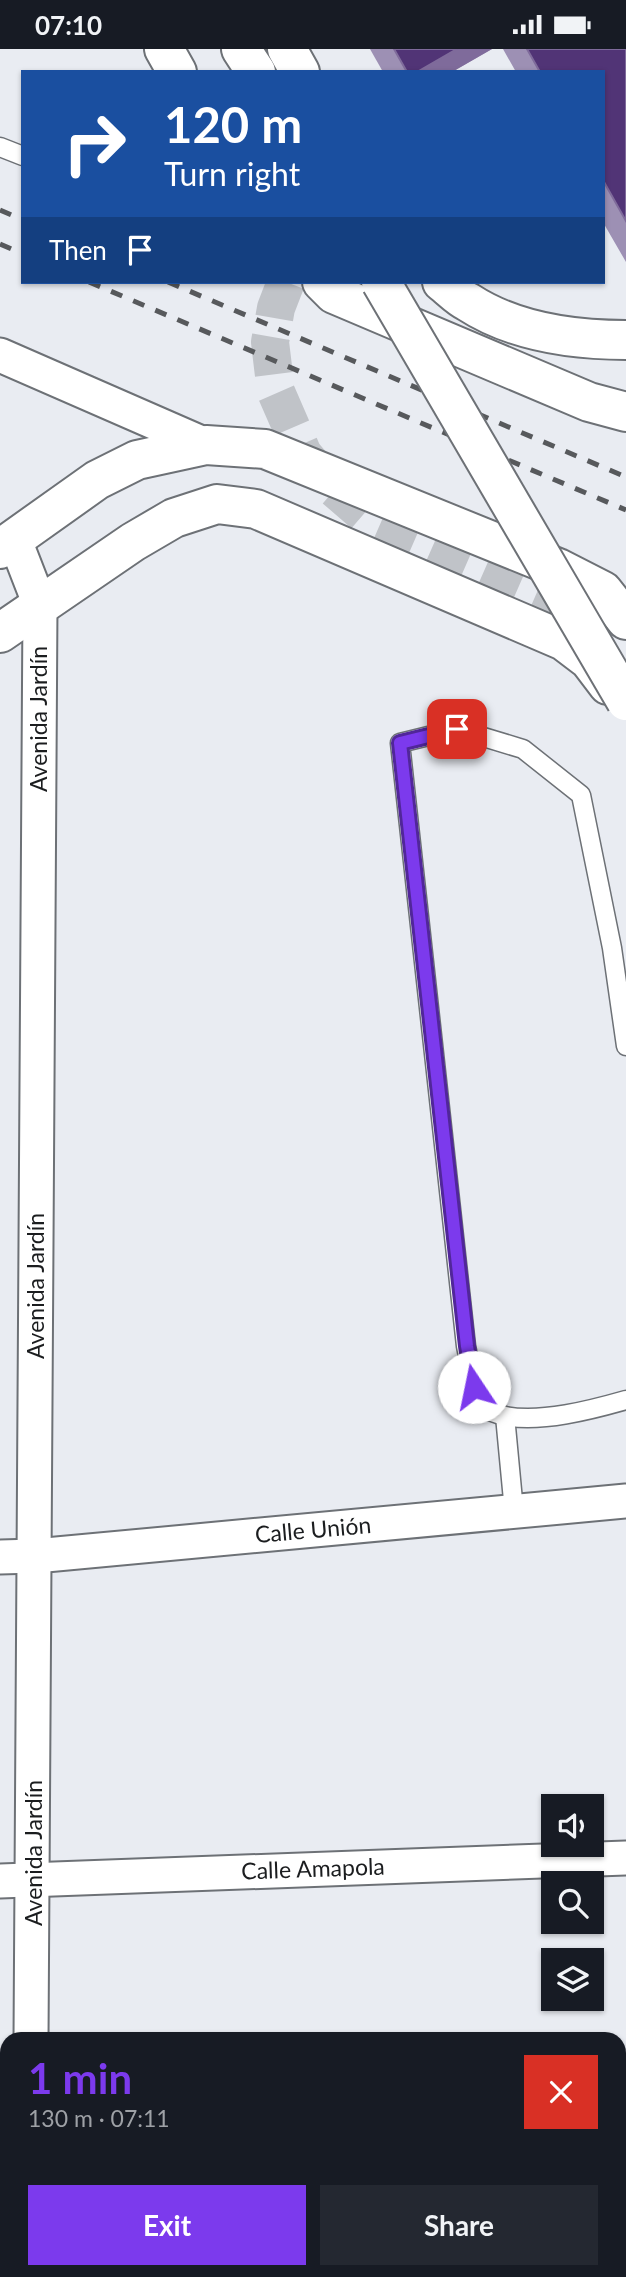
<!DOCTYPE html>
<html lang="en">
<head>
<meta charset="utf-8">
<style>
	body { margin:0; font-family:Lato,sans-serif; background:#242831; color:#f1f3f6; height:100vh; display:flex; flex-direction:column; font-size:26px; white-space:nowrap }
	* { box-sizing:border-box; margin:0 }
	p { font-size:23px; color:#9ea1a6 }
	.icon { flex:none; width:38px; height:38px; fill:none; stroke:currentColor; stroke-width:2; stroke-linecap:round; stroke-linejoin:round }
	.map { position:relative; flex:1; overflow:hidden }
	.details { position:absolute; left:0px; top:1983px; width:626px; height:247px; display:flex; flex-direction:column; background:#171b24; border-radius:21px 21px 0 0; box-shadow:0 2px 5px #0004 }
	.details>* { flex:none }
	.banner { position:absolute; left:21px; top:21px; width:584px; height:214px; border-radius:0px; box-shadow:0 2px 5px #0004; background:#1a4fa0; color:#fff; overflow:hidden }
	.tools { position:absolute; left:541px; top:1745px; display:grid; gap:14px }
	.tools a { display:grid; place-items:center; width:63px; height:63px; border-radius:0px; background:#171b24; box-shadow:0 2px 5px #0004; font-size:35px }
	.pin { position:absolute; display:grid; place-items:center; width:60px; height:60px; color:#fff; margin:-30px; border-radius:14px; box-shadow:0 4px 10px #0006 }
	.me { position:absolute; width:77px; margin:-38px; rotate:349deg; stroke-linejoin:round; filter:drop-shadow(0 0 5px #0008) }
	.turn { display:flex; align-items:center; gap:24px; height:147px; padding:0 28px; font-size:32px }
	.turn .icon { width:91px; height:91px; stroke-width:2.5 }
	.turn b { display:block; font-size:49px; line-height:60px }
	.then { display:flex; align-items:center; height:66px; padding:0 28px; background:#0003; gap:14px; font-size:26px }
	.round { display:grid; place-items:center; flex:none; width:74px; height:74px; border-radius:0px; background:#242831 }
	.overview { display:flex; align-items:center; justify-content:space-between; height:119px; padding:0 28px }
	h1 { font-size:42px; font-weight:700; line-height:52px; color:#7c3aed }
	.action { display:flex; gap:14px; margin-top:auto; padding:14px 28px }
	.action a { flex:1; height:80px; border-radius:0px; background:#7c3aed; color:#fff; font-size:28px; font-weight:700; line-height:80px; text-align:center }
	.action a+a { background:#242831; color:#f1f3f6 }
	.status { display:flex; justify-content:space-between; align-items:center; height:49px; padding:0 35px; background:#171b24; direction:ltr }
	.status svg { height:19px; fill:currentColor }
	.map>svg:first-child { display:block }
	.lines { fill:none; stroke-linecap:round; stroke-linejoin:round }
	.secondary-tunnel { stroke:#c0c3c8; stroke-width:38; stroke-dasharray:38 19; stroke-linecap:butt }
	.lane-casing { stroke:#6d7176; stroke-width:21 }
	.street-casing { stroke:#6d7176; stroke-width:37 }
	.secondary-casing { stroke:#6d7176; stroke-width:42 }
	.lane { stroke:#fff; stroke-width:18 }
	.street { stroke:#fff; stroke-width:33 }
	.secondary { stroke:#fff; stroke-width:38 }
	.rail { stroke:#57595c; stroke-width:5; stroke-dasharray:12 12; stroke-linecap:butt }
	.secondary-bridge-casing { stroke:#6d7176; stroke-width:42; stroke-linecap:butt }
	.secondary-bridge { stroke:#fff; stroke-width:38 }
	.wall { fill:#9d90b4 }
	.shaded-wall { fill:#7f6b9b }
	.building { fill:#513476; stroke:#7f6b9b; stroke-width:2 }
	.route-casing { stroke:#51269a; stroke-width:18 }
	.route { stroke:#7c3aed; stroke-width:12 }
	.labels { text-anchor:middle; stroke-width:7; stroke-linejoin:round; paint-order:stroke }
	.street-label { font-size:23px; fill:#1b1d1f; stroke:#fff }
</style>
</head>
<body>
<div class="status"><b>07:10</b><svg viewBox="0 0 49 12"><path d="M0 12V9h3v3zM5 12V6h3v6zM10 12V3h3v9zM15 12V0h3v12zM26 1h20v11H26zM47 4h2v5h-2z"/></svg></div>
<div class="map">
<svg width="626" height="2228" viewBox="0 0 626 2228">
	<rect width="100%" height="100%" fill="#e9ecf2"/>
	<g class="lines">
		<polyline class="secondary-tunnel" points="286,233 276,259 270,293 276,343 303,405 327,433 364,465 586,562"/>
		<g class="lane-casing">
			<g id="lane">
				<polyline points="0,98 23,107"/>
				<path d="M 626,997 L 612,899 L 581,746 L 523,700 L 457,680 L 400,694 L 466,1297 L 478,1358 C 487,1361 496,1365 505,1367 C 541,1374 591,1361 626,1351"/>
				<polyline points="505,1367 514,1462"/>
			</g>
		</g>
		<g class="street-casing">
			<g id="street">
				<polyline points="0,306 206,396"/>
				<polyline points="14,489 40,556 31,1990"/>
				<polyline points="0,1508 35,1507 626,1452"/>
				<polyline points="0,1832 626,1809"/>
				<polyline points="620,2075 626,2075"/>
				<polyline points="0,2087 7,2087"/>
				<polyline points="28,2228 28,2222"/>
			</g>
		</g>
		<g class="secondary-casing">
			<g id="secondary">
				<polyline points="164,0 177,23"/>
				<polyline points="241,0 256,23"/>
				<polyline points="287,0 300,23"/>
				<polyline points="322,233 334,245 589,353 626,363"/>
				<path d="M 442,233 C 450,239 458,248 468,253 C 514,283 573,291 626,291"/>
				<polyline points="0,500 97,431 137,411 206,396 265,400 558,519 603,542 626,571"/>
				<polyline points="0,584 133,493 174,469 217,455 256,460 564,592 589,611 608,636"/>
			</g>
		</g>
		<use href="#lane" class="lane"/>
		<use href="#street" class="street"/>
		<use href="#secondary" class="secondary"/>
		<g class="rail">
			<polyline points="0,161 23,171"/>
			<polyline points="0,195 23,205"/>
			<polyline points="89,233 626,461"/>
			<polyline points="168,233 626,428"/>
		</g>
		<g class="secondary-bridge-casing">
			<polyline id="secondary-bridge" points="381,233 626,652"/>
		</g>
		<use href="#secondary-bridge" class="secondary-bridge"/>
	</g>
	<g class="wall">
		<polygon points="370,0 492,0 452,23 383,23"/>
		<polygon points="503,0 626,0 626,213 604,175 604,23 516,23"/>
	</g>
	<polygon class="shaded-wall" points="457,0 492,0 452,23 417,23"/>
	<g class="building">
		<polygon points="394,0 457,0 417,23 407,23"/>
		<polygon points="527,0 626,0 626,172 604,133 604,23 540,23"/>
	</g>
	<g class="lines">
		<g class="route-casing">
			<polyline id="route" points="457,680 400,694 467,1297 474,1338"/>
		</g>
		<use href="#route" class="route"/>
	</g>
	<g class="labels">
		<g class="street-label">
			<text transform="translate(39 670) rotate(-90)" y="8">Avenida Jardín</text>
			<text transform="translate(36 1237) rotate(-90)" y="8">Avenida Jardín</text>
			<text transform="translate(313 1481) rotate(-5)" y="8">Calle Unión</text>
			<text transform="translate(34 1804) rotate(-90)" y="8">Avenida Jardín</text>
			<text transform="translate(313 1820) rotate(-2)" y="8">Calle Amapola</text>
		</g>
	</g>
</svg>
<div class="tools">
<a><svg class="icon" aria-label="sound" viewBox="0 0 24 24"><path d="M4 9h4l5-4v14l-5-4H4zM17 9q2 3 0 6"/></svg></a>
<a><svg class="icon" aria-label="search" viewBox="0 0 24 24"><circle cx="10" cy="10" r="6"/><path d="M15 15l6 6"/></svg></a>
<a><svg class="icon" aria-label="layers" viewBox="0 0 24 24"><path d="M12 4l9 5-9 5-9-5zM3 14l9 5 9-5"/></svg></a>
</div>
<div class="pin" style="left:457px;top:680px;background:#d93025"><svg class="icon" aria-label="arrive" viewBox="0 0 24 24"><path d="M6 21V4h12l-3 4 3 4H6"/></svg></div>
<svg class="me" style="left:474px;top:1338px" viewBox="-20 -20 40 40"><circle r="19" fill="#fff"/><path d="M0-13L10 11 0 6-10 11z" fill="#7c3aed"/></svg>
<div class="banner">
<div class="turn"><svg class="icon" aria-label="right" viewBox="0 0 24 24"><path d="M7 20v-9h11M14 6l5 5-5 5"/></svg><div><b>120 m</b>Turn right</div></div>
<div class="then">Then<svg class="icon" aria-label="arrive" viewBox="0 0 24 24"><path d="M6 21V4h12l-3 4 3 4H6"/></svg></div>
</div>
<section class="details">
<div class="overview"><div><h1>1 min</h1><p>130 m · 07:11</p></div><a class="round" style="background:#d93025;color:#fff"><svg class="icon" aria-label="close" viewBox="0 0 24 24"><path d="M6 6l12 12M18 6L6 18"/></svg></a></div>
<div class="action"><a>Exit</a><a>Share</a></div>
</section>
</div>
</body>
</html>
